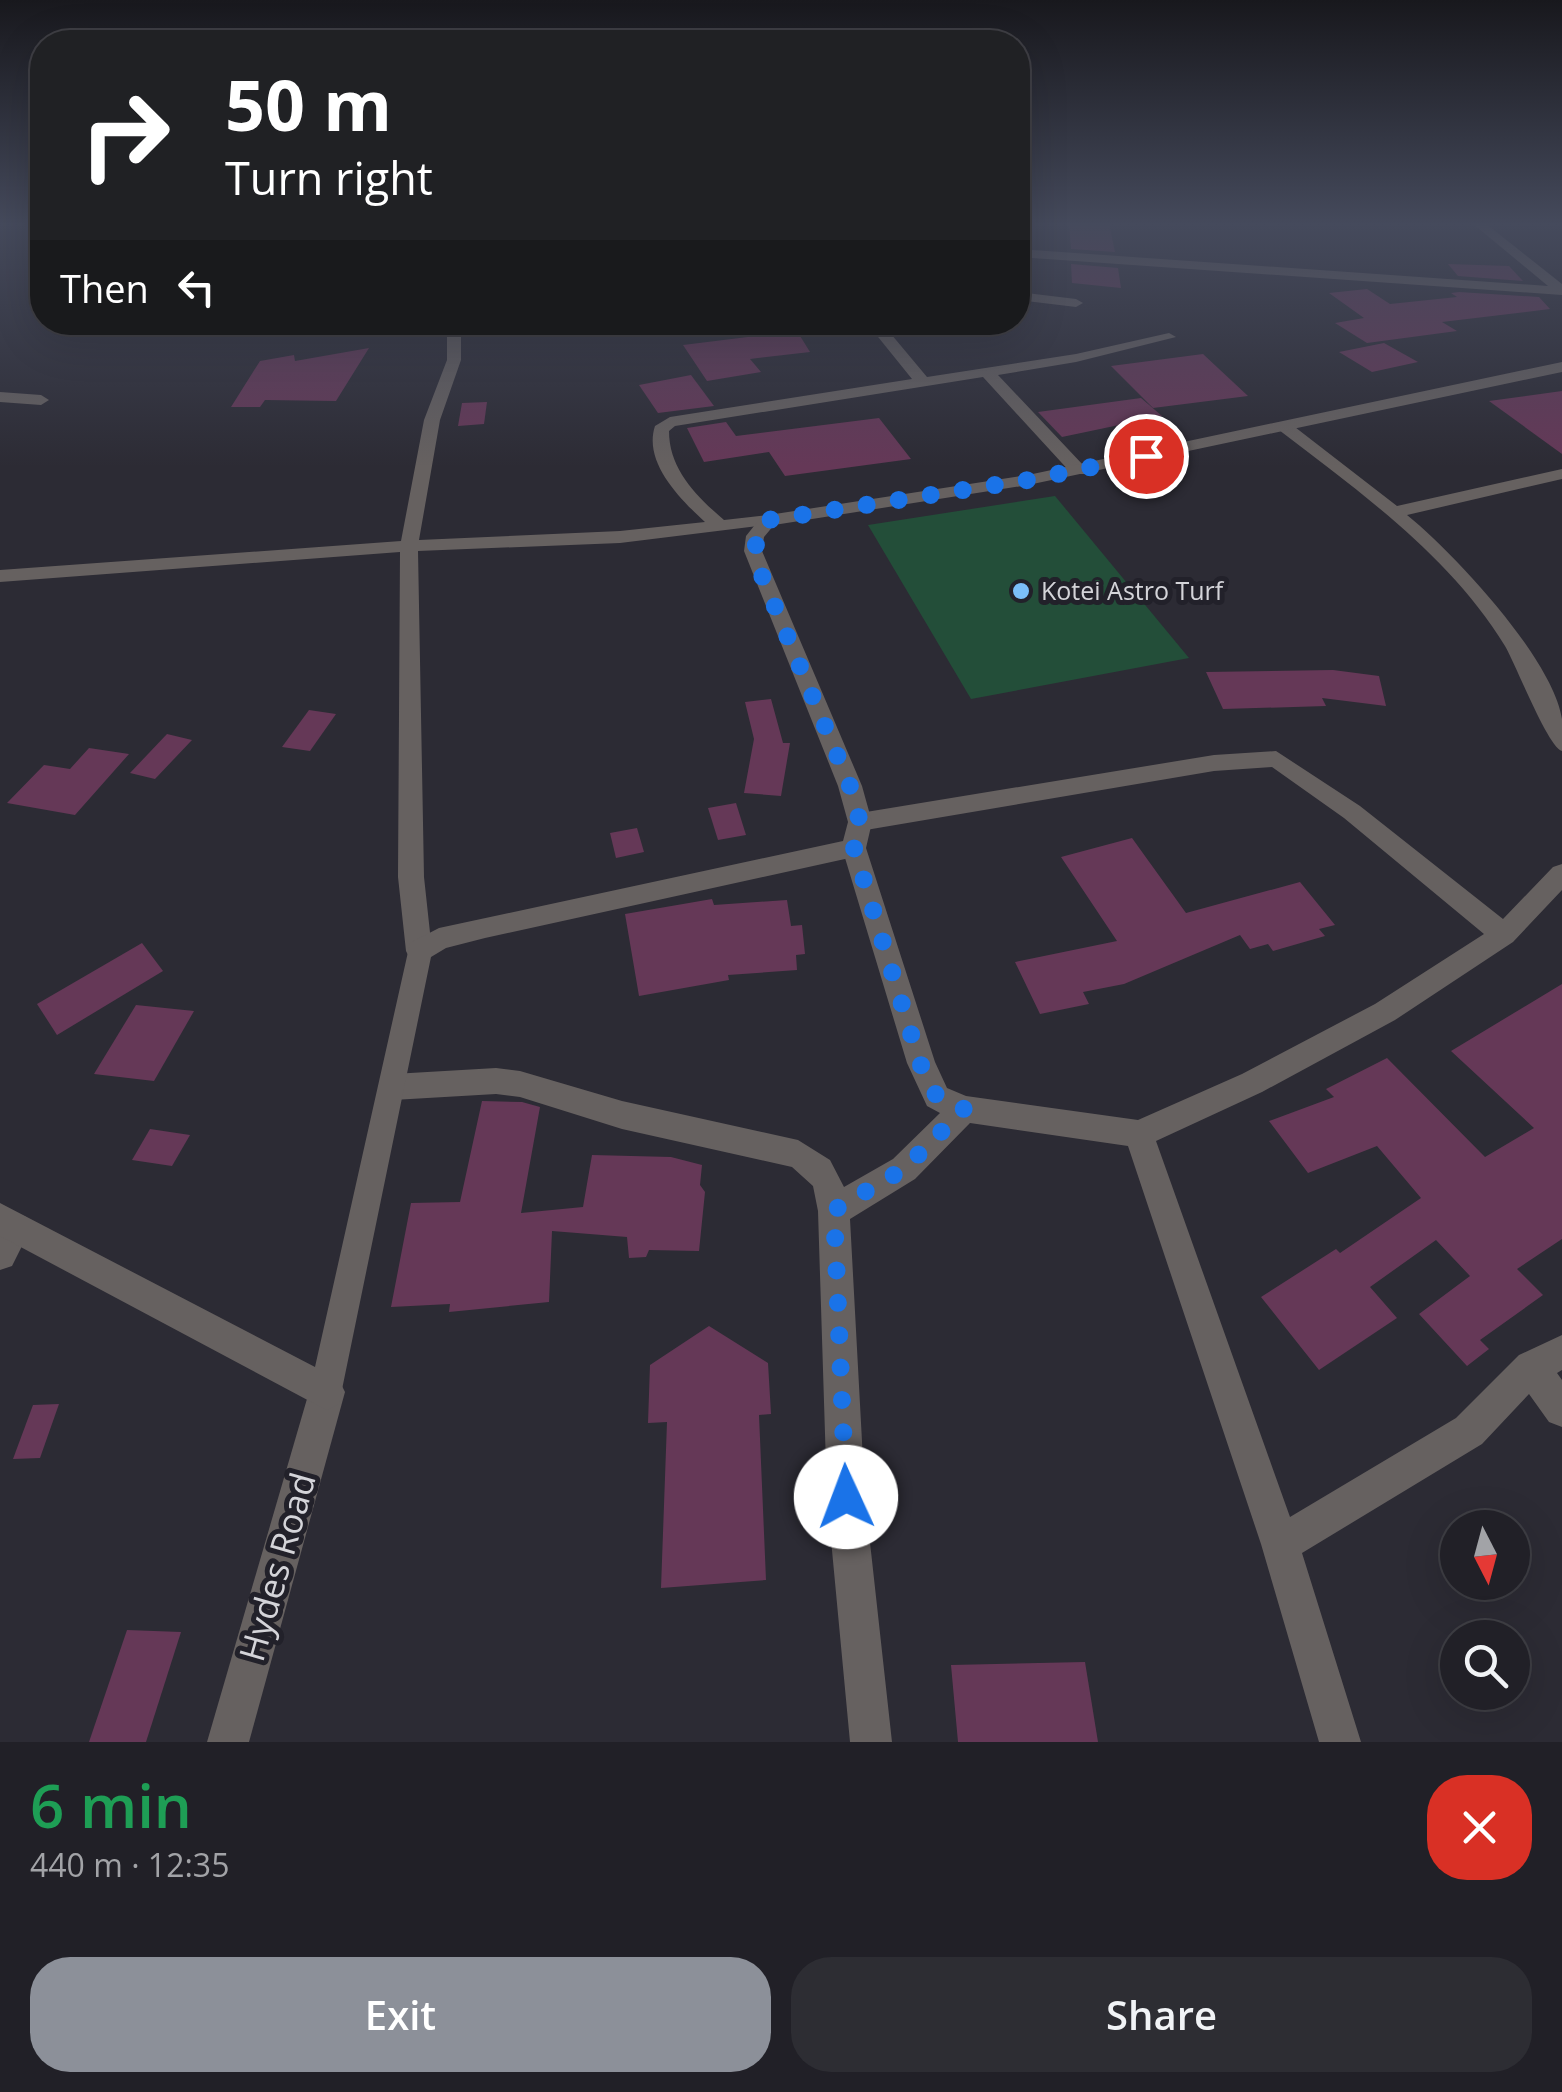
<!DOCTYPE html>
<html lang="en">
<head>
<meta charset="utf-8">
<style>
	body { margin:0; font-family:"Open Sans",sans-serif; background:#2d2d33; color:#f1f3f6; height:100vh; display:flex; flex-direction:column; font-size:38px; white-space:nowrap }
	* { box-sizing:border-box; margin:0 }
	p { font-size:32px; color:#a2a3a7 }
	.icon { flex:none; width:55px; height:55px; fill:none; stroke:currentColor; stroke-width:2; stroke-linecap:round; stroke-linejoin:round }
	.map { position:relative; height:1742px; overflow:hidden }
	.details { display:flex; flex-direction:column; background:#212027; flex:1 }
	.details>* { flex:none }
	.guide { position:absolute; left:30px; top:30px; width:1000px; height:305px; border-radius:40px; box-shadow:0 10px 40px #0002,0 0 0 2px #3e3e44; background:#202124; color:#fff; overflow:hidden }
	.needle { width:65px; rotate:174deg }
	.buttons { position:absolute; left:1440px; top:1510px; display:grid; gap:20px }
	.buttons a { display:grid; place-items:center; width:90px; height:90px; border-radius:50%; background:#212027; box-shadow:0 10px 40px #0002,0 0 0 2px #3e3e44; font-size:50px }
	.pin { position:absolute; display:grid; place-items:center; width:85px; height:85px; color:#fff; margin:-42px; border:5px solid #fff; border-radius:50%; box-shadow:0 2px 10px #0007 }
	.me { position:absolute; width:110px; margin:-55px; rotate:358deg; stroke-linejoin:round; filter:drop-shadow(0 0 8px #0008) }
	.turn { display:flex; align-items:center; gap:35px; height:210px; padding:0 30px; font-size:45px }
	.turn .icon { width:130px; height:130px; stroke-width:2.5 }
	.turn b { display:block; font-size:70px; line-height:85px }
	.then { display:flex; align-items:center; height:95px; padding:0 30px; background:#0003; gap:20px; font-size:38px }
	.round { display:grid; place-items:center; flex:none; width:105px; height:105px; border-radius:40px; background:#2d2d33 }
	.summary { display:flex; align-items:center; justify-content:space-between; height:170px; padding:0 30px }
	h1 { font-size:60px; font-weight:600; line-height:75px; color:#1e9e55 }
	.cta { display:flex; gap:20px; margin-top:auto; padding:20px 30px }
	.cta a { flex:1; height:115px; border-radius:40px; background:#8c9099; color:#fff; font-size:40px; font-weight:600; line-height:115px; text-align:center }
	.cta a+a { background:#2d2d33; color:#f1f3f6 }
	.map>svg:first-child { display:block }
	.green { fill:#234e39 }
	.building { fill:#653857 }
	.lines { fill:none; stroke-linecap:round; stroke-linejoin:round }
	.minor { fill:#666160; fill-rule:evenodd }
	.tertiary { fill:#666160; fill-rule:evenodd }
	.route { stroke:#1a73e8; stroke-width:18; stroke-dasharray:0 32.4 }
	.poi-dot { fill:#7bbef8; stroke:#22212a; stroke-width:4 }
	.labels { text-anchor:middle; stroke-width:10; stroke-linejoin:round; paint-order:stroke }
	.far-poi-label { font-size:25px; fill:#d4d4d9; stroke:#22212a; text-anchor:start }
	.near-street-label { font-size:35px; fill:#d4d4d9; stroke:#22212a }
</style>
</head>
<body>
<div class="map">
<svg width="1562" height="1742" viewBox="0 0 1562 1742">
	<rect width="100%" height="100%" fill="#2c2b34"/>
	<polygon class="green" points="1055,496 1189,658 971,699 868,525"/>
	<g class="building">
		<polygon points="1069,223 1109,223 1115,252 1071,249"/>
		<polygon points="1071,264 1118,268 1121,288 1072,283"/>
		<polygon points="1448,264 1509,266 1523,281 1458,276"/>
		<polygon points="1367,289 1390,304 1457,297 1451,293 1459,292 1539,297 1550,309 1442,322 1457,331 1367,343 1335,323 1364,318 1329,293"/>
		<polygon points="797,331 810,352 750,359 761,372 707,381 683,345"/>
		<polygon points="1384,343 1418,362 1372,372 1339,352"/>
		<polygon points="369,348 336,401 265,400 260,407 231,407 260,361 294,355 295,361"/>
		<polygon points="1203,354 1248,396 1153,408 1111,366"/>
		<polygon points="691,375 714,406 658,413 639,385"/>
		<polygon points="1562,391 1562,454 1489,401"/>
		<polygon points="1141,398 1162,416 1062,437 1038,412"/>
		<polygon points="487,402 484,424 458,426 462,403"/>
		<polygon points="879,418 911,459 785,476 769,452 704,462 687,428 726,422 736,436"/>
		<polygon points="1333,670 1379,676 1386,706 1322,698 1326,706 1223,709 1206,672"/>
		<polygon points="771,699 783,743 790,743 781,796 744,793 754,739 745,702"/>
		<polygon points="309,710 336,714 310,751 282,747"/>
		<polygon points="167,734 192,740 155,779 130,773"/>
		<polygon points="89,748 129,754 75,815 7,803 44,765 70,769"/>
		<polygon points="736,803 746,835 718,840 708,808"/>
		<polygon points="637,828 644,852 616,858 610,833"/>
		<polygon points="1132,838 1186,913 1300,882 1335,925 1319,929 1325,936 1273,951 1268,944 1250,949 1240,935 1124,984 1083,992 1089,1004 1040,1014 1015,962 1117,941 1061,857"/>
		<polygon points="712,899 714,905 787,900 791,926 802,925 805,954 796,955 797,970 728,975 729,980 639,996 625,914"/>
		<polygon points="142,943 163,971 57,1035 37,1004"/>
		<polygon points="1562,984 1562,1239 1517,1269 1543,1295 1480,1340 1489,1349 1467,1366 1419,1314 1470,1276 1436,1240 1370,1287 1397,1318 1319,1370 1261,1297 1336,1249 1340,1253 1421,1198 1377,1146 1308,1173 1269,1121 1334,1097 1326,1089 1387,1058 1485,1157 1534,1128 1451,1051"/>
		<polygon points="136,1005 194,1011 154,1081 94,1074"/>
		<polygon points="482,1101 522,1102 540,1107 521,1213 583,1207 592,1155 671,1157 702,1165 700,1185 705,1192 699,1251 649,1250 646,1257 629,1258 627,1237 552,1231 549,1302 449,1312 450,1304 391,1307 411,1203 460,1202"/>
		<polygon points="150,1129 190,1135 172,1166 132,1160"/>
		<polygon points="709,1326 768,1363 771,1414 759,1415 766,1580 661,1588 667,1422 648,1423 650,1365"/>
		<polygon points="59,1404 40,1458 13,1459 33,1405"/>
		<polygon points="127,1630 181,1632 146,1742 89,1742"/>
		<polygon points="1085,1662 1098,1742 958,1742 951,1665"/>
	</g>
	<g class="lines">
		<g class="minor">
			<polygon points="1472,223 1485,223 1562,284 1562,295 1018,257 1018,249 1548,286"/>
			<polygon points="1018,292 1076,299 1083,303 1076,307 1018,300"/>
			<path d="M 447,322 L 461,322 L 461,360 L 440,420 L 419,540 L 620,531 L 705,522 C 680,499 643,462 655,426 L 670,417 L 912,379 L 866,322 L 881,322 L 927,377 L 1076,354 L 1169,333 L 1176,337 L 1076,362 L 998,375 L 1084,466 L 1084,474 L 1072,474 L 983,377 L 675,426 L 669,431 C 669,469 696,496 724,520 L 768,515 L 774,516 L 774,524 L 620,543 L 418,551 L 424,877 L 432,951 L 428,959 L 419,962 L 410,959 L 406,951 L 398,877 L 400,552 L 0,582 L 0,570 L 401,541 L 424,420 L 447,360 Z"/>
			<polygon points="0,392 41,395 49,400 41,405 0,402"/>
			<path d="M 1279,424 L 1291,424 L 1397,506 L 1562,469 L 1562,479 L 1407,515 C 1454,553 1553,659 1562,719 C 1562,729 1562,741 1562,751 C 1548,747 1516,665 1505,646 C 1450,556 1361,493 1279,430 Z"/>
			<polygon points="1276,751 1360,806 1503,919 1553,867 1562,864 1562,890 1513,942 1395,1020 1262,1092 1156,1141 1290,1517 1456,1418 1519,1355 1562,1335 1562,1370 1557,1373 1562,1380 1562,1427 1549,1422 1529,1394 1482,1444 1302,1553 1361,1742 1319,1742 1261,1544 1128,1146 970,1123 915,1179 850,1219 865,1497 892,1742 850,1742 827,1497 818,1211 813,1186 792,1167 622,1129 520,1097 496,1094 393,1100 383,1096 378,1087 383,1078 393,1074 496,1068 520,1071 622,1101 798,1140 830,1160 844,1187 893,1159 940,1113 927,1106 907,1063 842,848 854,839 866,848 935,1062 947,1088 966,1096 1138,1120 1242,1074 1375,1004 1484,934 1344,818 1272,767 1214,771 860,831 848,822 860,813 1214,755"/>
			<polygon points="15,1212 26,1217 31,1228 12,1266 0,1270 0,1223"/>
			<polygon points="327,1374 339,1380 345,1392 249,1742 207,1742 309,1392 315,1380"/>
		</g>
		<polygon class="tertiary" points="1562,362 1562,372 1028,485 774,525 764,537 762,551 862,786 872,822 866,848 854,857 485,938 446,948 431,957 339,1404 327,1410 315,1404 0,1236 0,1203 315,1367 410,943 439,928 843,841 848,822 838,786 744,551 746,536 762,516 1028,475"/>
	</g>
	<linearGradient id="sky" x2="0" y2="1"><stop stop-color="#18181d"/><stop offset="0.48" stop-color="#454a5c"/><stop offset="1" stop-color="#454a5c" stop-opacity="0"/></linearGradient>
	<rect width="1562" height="467" fill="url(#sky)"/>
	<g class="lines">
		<polyline class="route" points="846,1497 834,1210 904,1169 964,1109 937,1097 920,1063 854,848 860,822 850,786 758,566 755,536 768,520 1028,480 1146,456"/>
	</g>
	<circle class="poi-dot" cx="1021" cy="591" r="10"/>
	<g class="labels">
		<g class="far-poi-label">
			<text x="1041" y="600">Kotei Astro Turf</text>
		</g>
		<g class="near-street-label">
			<text transform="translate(278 1567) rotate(-74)" y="12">Hydes Road</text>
		</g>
	</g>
</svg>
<div class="buttons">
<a><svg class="needle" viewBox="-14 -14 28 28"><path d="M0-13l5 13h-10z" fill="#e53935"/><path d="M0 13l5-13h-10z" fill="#a2a3a7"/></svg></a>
<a><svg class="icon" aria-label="search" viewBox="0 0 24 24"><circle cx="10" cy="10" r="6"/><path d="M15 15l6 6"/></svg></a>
</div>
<div class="pin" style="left:1146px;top:456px;background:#d93025"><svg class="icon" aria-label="arrive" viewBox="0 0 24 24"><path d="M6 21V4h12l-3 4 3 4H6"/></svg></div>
<svg class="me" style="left:846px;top:1497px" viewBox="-20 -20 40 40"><circle r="19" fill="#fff"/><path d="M0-13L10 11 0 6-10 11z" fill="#1a73e8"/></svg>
<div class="guide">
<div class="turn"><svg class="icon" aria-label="right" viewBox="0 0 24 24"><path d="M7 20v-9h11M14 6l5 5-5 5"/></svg><div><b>50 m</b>Turn right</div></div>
<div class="then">Then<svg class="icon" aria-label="left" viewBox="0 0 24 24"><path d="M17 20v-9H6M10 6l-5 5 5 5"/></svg></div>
</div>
</div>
<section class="details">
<div class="summary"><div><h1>6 min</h1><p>440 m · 12:35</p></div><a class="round" style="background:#d93025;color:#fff"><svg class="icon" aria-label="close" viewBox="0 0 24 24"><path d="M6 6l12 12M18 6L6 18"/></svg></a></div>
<div class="cta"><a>Exit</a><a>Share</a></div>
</section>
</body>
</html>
